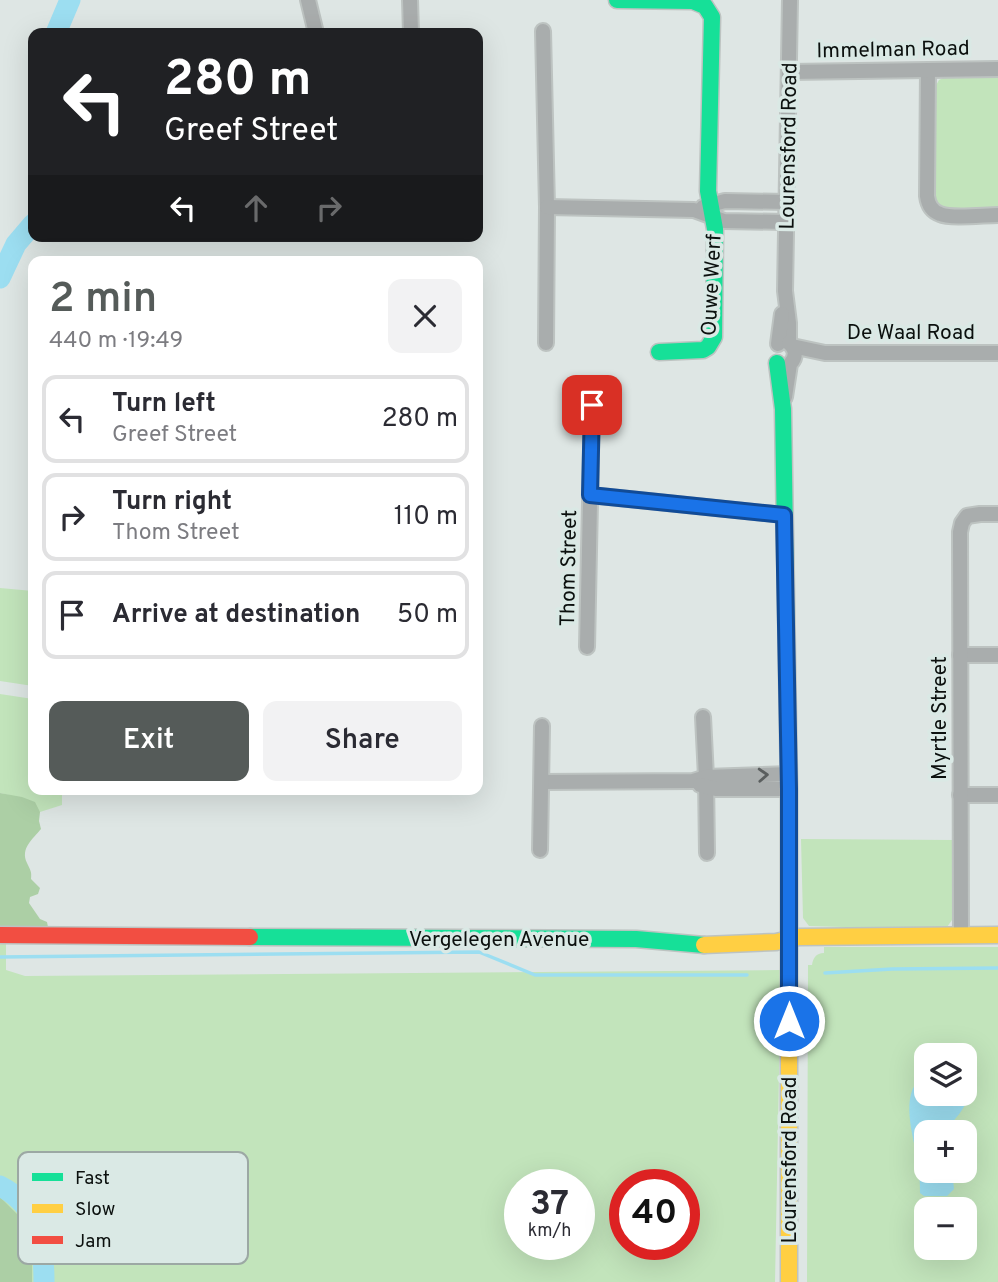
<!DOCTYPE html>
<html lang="en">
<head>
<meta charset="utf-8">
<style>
	body { margin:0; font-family:Overpass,sans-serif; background:#f2f2f3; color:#2b2b33; height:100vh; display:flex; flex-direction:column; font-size:26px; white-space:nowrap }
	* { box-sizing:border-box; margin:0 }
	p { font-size:23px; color:#7c7c81 }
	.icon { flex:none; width:38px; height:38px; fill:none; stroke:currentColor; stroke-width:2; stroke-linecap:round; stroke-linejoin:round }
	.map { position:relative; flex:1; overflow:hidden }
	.details { position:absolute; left:28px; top:256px; width:455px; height:539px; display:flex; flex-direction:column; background:#fff; border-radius:14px; box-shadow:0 7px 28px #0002 }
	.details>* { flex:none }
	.hud { position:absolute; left:28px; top:28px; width:455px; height:214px; border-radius:14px; box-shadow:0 7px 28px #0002; background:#202124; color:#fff; overflow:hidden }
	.buttons { position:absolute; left:914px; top:1043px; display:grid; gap:14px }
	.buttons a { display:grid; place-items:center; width:63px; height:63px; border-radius:14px; background:#fff; box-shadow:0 7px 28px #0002; font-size:35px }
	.speed { position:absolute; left:504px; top:1169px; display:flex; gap:14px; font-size:35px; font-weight:700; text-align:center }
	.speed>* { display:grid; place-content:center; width:91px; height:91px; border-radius:50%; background:#fff; box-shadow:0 7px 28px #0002; line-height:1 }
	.speed small { font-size:18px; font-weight:400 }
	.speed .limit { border:10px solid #d22; background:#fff; color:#111 }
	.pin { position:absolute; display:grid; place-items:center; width:60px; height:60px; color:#fff; margin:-30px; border-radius:14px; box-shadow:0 4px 10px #0006 }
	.me { position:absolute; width:77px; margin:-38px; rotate:0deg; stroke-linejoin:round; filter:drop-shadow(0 0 5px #0008) }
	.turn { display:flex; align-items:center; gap:24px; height:147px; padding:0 21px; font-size:32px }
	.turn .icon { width:91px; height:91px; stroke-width:2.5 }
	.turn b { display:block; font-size:49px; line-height:60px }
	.lanes { display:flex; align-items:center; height:66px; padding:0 21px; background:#0003; justify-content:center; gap:35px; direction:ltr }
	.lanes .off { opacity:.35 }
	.round { display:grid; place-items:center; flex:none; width:74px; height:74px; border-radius:14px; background:#f2f2f3 }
	.head { display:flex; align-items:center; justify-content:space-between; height:119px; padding:0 21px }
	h1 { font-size:42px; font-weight:600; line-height:52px; color:#555b59 }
	.button { display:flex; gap:14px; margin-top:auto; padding:14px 21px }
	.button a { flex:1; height:80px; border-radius:14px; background:#555b59; color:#fff; font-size:28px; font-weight:600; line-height:80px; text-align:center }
	.button a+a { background:#f2f2f3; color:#2b2b33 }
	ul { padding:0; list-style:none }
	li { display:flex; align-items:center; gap:21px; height:88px; margin:0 14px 10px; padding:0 7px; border:4px solid #e1e1e2; border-radius:14px }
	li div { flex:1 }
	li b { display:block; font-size:26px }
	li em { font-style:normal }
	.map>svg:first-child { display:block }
	.green { fill:#c2e4bb; fill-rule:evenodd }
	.forest { fill:#accfa5 }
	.water { fill:#9cdef1 }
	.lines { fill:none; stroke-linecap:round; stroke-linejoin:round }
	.stream { stroke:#9cdef1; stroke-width:3.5 }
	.river { stroke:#9cdef1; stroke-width:21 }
	.street-casing { stroke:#bdc3c1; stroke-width:18 }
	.fast-casing { stroke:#bdc3c1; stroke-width:19 }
	.slow-casing { stroke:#bdc3c1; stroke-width:19 }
	.jam-casing { stroke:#bdc3c1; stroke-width:19 }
	.street { stroke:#a9adad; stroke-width:14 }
	.fast { stroke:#16e098; stroke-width:16 }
	.slow { stroke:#ffcf43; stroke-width:16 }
	.jam { stroke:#f24e42; stroke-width:16 }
	.oneway { stroke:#5a5e5e }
	.route-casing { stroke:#114b97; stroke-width:18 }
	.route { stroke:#1a73e8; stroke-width:12 }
	.labels { text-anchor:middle; stroke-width:7; stroke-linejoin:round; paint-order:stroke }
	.street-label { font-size:21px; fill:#0b100e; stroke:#dae9e5 }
	.key { fill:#dae9e5; stroke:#9ca8a4; stroke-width:2 }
	.key-label { font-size:19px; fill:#0b100e }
</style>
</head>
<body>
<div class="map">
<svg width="998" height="1282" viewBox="0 0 998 1282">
	<rect width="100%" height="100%" fill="#dee6e4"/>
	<g class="green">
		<polygon points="947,76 998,76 998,209 946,210 940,206 935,199 934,89 939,80"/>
		<polygon points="0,588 33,591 33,686 0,681"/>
		<polygon points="0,694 33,699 33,789 62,789 62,805 40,812 9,795 0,793"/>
		<polygon points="801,839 954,840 954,917 945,930 809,926 803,918"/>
		<path d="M 0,943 L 6,943 L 6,970 L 25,976 L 781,970 L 775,1282 L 32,1282 L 32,1249 L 0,1197 ZM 520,1185 L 579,1185 L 579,1244 L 520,1244 ZM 625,1185 L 684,1185 L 684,1244 L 625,1244 Z"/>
		<path d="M 824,947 L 998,947 L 998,1282 L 807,1282 L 808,965 L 812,965 C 813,958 816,953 824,953 ZM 926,1055 L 964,1055 L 964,1094 L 926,1094 ZM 926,1132 L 964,1132 L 964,1171 L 926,1171 ZM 926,1209 L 964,1209 L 964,1248 L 926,1248 Z"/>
	</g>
	<g class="forest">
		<path d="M 0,793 L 22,797 L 35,802 L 40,812 L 39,821 L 41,829 C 33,839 20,848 27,863 C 30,870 32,871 31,879 L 40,888 L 38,894 L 30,897 L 29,903 L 40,919 L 47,922 L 48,927 L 0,932 Z"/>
		<polygon points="0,1197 20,1217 32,1249 32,1282 0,1282"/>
	</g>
	<path class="water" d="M 964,1069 C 976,1099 963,1110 944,1132 L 926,1132 L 926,1171 L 952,1171 L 954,1189 L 947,1196 L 924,1196 L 920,1193 C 920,1179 919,1166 916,1153 C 912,1131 899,1088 926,1075 L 926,1094 L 964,1094 Z"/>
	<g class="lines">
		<g class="stream">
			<polyline points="0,957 479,952 535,975 747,975"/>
			<polyline points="825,973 892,969 998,968"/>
		</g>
		<g class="river">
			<polyline points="56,33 70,0"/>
			<polyline points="0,278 16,244 33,224"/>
			<path d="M 0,1186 C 39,1206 44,1242 44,1282"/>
		</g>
		<g class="street-casing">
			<g id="street">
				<polyline points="308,0 316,33"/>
				<polyline points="410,0 411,33"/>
				<polyline points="543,31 547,207 546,343"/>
				<path d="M 928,70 L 927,196 C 928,204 931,211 940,214 C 951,219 984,215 998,215"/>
				<polyline points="789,72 998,69"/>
				<polyline points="547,207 694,210 724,221 786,222"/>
				<polyline points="703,207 725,201 787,202"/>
				<polyline points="789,343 789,323 785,291 790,0"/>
				<polyline points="778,344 782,314"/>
				<polyline points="792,346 825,353 998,353"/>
				<path d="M 785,397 L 790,364 C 797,357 796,349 789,343"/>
				<polyline points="590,495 784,515"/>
				<polyline points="587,647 592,405"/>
				<polyline points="960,655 998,655"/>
				<polyline points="703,717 706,777 707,853"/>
				<polyline points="542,782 693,781 706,777 789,774"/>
				<polyline points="700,785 716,789 789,789"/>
				<polyline points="960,795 998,795"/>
				<polyline points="540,850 542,726"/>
				<polyline points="961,935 960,532 962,523 967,516 980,514 998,514"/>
			</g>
		</g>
		<g class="fast-casing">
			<g id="fast">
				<polyline points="617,0 693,1 705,6 712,17 708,191 715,229 714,337 708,347 703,350 659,352"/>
				<polyline points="777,363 783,409 789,789 789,998"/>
				<polyline points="250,937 636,939 704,945"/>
			</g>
		</g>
		<g class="slow-casing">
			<g id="slow">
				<polyline points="704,945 776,942 799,937 998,935"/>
				<polyline points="789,998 789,1282"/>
			</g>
		</g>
		<g class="jam-casing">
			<polyline id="jam" points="0,935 250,937"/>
		</g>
		<use href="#street" class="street"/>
		<use href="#fast" class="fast"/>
		<use href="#slow" class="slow"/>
		<use href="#jam" class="jam"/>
	</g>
	<defs><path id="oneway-chevron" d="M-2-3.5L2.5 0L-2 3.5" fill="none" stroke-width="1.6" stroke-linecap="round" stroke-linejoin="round" transform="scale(1.75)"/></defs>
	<use class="oneway" href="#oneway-chevron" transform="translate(763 775) rotate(-3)"/>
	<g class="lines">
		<g class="route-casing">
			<polyline id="route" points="592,405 590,495 784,515 789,789 789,1021"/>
		</g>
		<use href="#route" class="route"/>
	</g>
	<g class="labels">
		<g class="street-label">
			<text transform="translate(893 49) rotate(-1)" y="7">Immelman Road</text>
			<text transform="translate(788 146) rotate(-89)" y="7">Lourensford Road</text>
			<text transform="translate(711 285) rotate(-87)" y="7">Ouwe Werf</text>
			<text x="911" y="339">De Waal Road</text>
			<text transform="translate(568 568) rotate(-89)" y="7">Thom Street</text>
			<text transform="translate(939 718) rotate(-90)" y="7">Myrtle Street</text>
			<text x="499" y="946">Vergelegen Avenue</text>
			<text transform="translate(789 1160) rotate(-90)" y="7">Lourensford Road</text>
		</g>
	</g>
	<rect x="18" y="1152" width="230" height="112" rx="10" class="key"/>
	<rect x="32" y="1173" width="31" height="8" fill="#16e098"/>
	<rect x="32" y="1204" width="31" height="9" fill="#ffcf43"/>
	<rect x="32" y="1236" width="31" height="8" fill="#f24e42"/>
	<g class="key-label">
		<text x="75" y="1184">Fast</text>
		<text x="75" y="1215">Slow</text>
		<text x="75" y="1247">Jam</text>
	</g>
</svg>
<div class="buttons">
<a><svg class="icon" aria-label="layers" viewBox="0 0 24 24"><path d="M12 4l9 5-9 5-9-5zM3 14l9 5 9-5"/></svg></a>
<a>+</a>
<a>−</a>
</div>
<div class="speed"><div>37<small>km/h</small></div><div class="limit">40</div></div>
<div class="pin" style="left:592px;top:405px;background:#d93025"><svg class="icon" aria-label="arrive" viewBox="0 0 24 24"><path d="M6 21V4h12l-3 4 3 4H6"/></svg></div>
<svg class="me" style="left:789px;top:1021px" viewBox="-20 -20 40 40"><circle r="17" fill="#1a73e8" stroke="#fff" stroke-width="3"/><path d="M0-11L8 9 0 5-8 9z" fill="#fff"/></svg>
<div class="hud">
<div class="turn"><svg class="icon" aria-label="left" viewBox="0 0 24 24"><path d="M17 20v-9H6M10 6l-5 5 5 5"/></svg><div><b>280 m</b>Greef Street</div></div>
<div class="lanes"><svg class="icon" aria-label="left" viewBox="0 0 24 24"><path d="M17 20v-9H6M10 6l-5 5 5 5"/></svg><svg class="icon off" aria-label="ahead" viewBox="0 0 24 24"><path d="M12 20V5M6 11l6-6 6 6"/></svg><svg class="icon off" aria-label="right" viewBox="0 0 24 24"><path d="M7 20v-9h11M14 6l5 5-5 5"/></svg></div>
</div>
<section class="details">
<div class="head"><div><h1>2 min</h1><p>440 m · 19:49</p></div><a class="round"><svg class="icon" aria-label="close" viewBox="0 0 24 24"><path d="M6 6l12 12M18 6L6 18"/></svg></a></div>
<ul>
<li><svg class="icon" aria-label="left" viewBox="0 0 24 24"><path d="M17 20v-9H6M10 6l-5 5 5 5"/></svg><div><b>Turn left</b><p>Greef Street</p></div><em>280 m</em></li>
<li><svg class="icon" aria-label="right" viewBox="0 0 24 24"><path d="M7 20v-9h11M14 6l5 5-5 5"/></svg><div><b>Turn right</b><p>Thom Street</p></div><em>110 m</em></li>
<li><svg class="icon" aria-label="arrive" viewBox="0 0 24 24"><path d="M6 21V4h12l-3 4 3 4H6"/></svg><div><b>Arrive at destination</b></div><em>50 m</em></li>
</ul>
<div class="button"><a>Exit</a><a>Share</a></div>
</section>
</div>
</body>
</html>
